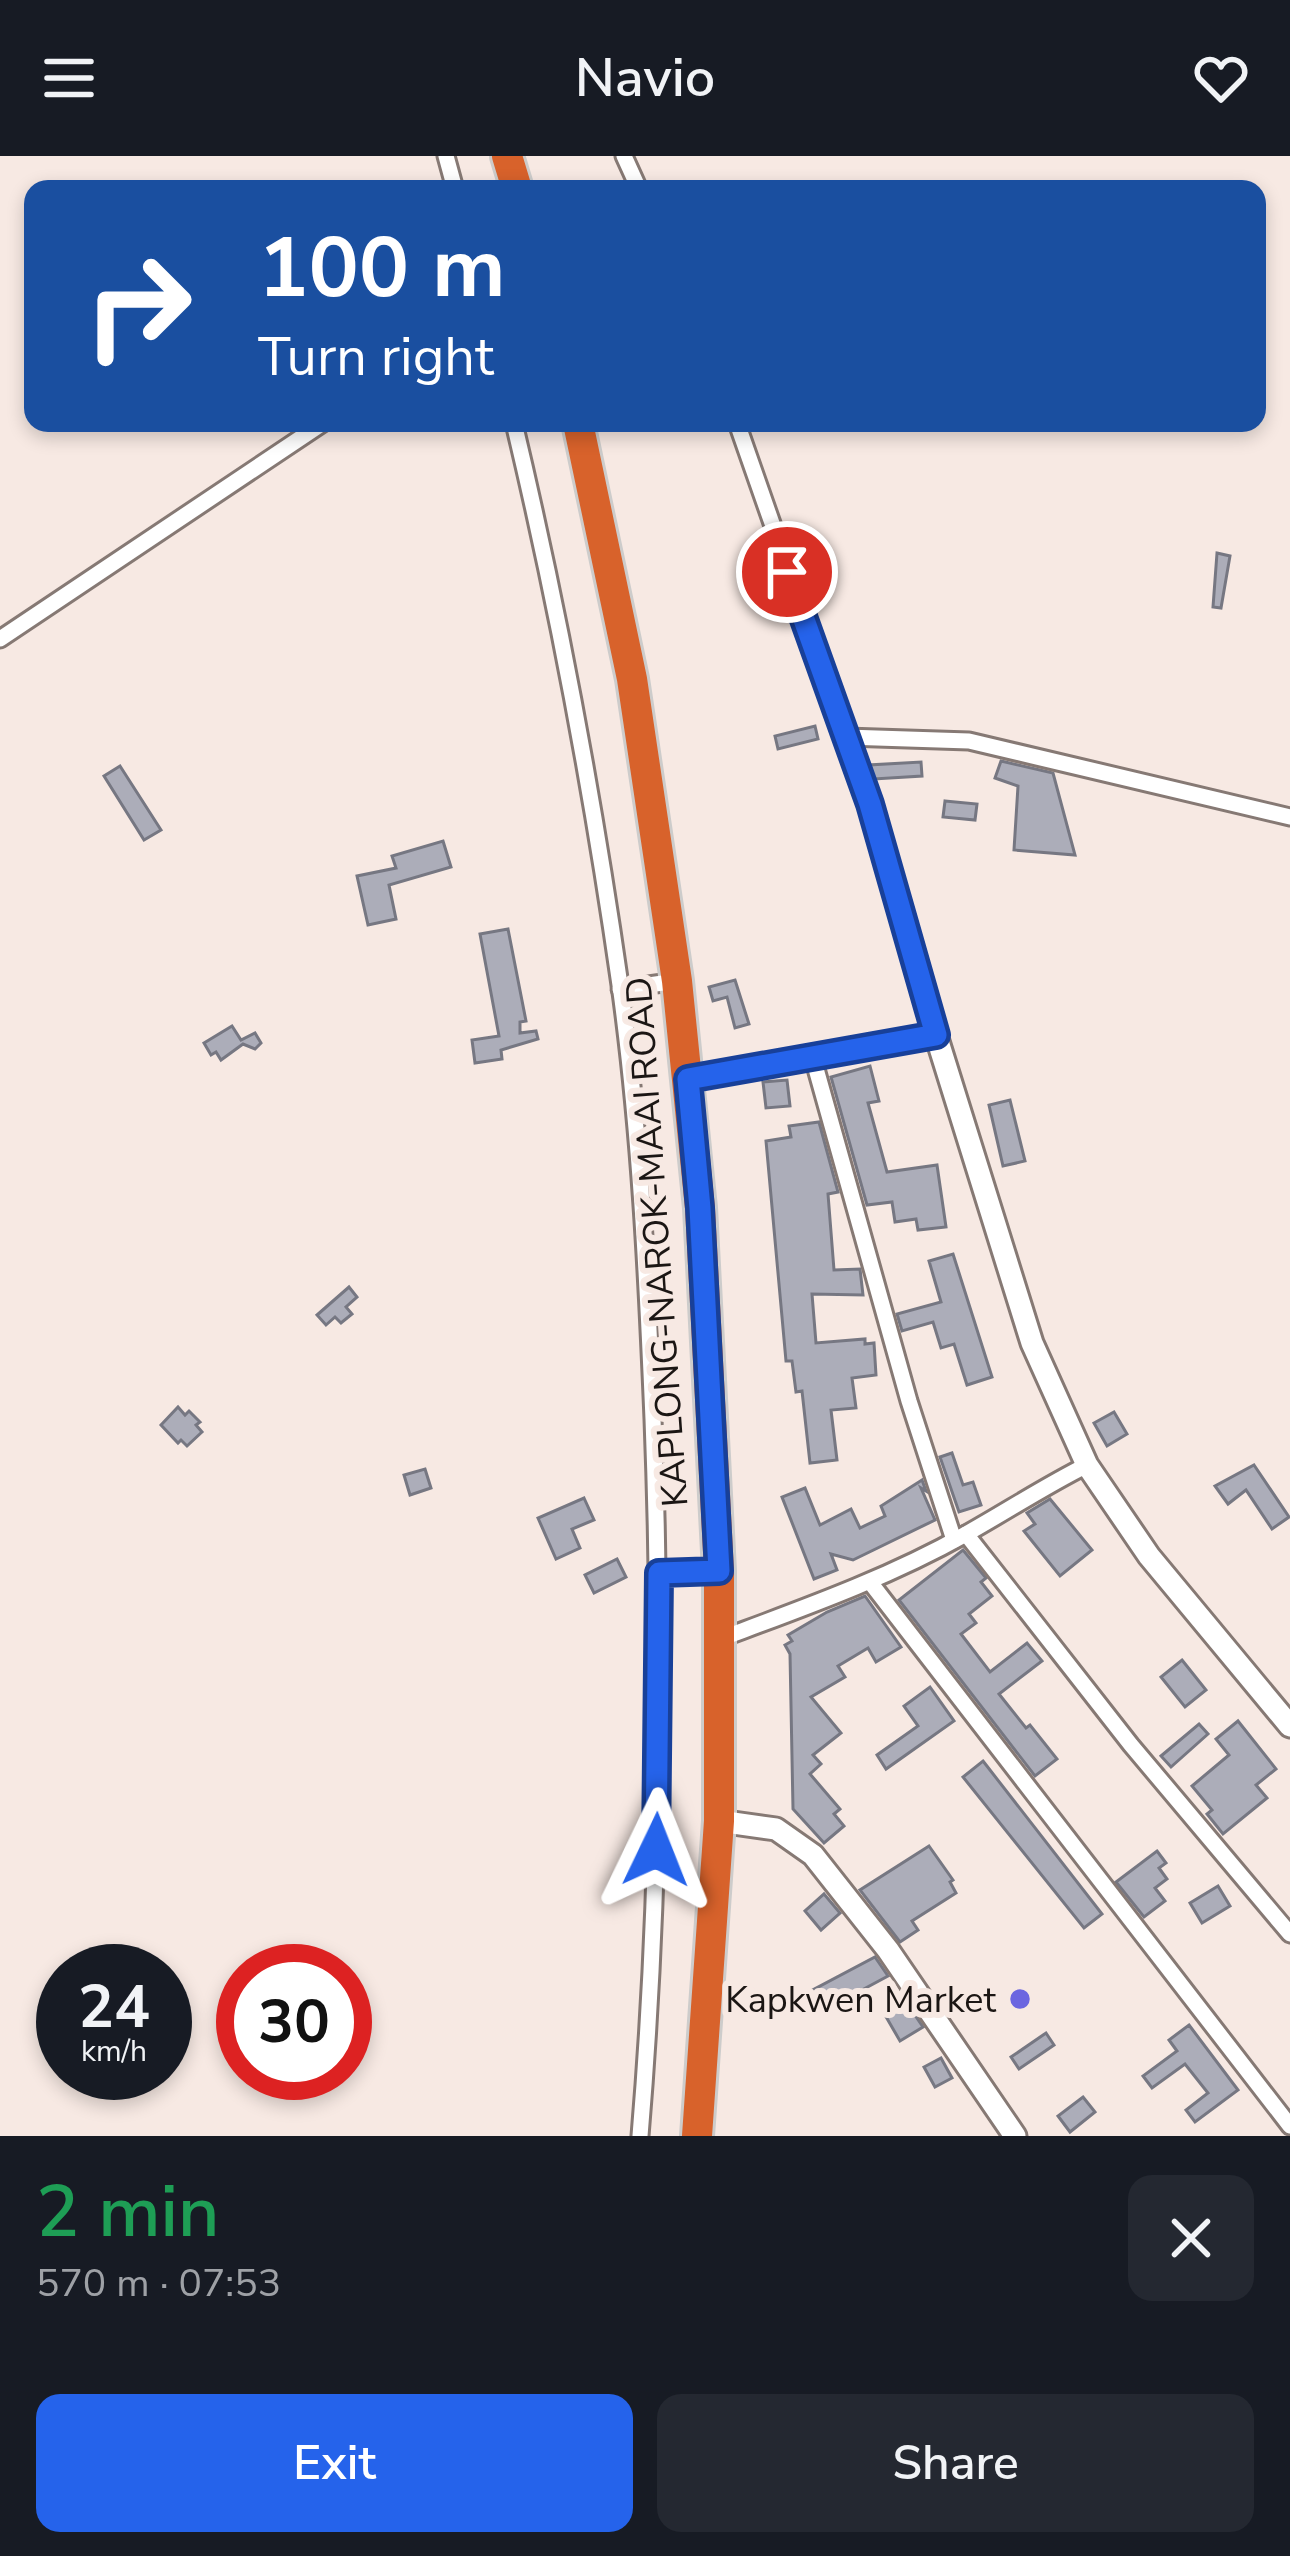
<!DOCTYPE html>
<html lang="en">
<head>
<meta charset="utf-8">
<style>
	body { margin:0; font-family:"Nunito Sans",sans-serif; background:#242831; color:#f1f3f6; height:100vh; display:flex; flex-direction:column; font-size:45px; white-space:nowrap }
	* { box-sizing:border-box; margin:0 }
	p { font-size:39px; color:#9ea1a6 }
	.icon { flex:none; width:66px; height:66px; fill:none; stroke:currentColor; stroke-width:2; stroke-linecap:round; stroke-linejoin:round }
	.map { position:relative; height:1980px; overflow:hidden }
	.panel { display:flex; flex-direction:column; background:#171b24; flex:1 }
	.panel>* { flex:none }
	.hud { position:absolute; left:24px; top:24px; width:1242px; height:252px; border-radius:24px; box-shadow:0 6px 18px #0003; background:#1a4fa0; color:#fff; overflow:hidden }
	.speed { position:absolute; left:36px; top:1788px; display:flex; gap:24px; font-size:60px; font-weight:700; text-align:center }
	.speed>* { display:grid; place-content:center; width:156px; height:156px; border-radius:50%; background:#171b24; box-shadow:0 6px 18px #0003; line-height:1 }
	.speed small { font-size:30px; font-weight:400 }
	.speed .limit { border:18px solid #d22; background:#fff; color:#111 }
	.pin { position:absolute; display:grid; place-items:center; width:102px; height:102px; color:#fff; margin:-51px; border:6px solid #fff; border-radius:50%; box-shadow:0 3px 12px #0007 }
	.me { position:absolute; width:132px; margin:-66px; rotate:2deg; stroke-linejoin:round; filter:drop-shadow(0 0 9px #0008) }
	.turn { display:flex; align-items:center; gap:42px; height:252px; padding:0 36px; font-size:54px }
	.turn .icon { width:156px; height:156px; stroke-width:2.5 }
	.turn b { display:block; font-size:84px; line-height:102px }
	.round { display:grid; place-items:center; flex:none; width:126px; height:126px; border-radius:24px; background:#242831 }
	.summary { display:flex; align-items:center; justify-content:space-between; height:204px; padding:0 36px }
	h1 { font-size:72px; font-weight:600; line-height:90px; color:#1e9e55 }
	.primary-button { display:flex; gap:24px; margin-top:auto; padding:24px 36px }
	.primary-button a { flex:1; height:138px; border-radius:24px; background:#2563eb; color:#fff; font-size:48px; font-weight:600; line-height:138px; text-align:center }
	.primary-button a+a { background:#242831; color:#f1f3f6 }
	header { display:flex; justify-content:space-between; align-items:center; height:156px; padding:0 36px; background:#171b24; font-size:54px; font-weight:600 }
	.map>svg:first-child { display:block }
	.building { fill:#acadb9; stroke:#767782; stroke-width:3 }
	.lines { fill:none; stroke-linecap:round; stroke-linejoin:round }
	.street-casing { stroke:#867974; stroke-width:21 }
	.secondary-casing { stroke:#867974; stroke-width:27 }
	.highway-casing { stroke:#cdcccb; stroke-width:36 }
	.street { stroke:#fff; stroke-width:15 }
	.secondary { stroke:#fff; stroke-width:21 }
	.highway { stroke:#d8622b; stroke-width:30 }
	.route-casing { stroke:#184099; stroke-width:30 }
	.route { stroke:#2563eb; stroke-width:21 }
	.poi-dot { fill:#6c66e0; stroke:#f7e9e3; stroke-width:4.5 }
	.labels { text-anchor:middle; stroke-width:12; stroke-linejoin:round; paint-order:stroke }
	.street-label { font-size:36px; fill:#1b1614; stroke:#f7e9e3 }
	.poi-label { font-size:36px; fill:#1b1614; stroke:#f7e9e3; text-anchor:end }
</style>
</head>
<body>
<header><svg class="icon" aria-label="menu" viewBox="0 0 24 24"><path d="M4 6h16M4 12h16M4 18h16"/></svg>Navio<svg class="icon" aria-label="heart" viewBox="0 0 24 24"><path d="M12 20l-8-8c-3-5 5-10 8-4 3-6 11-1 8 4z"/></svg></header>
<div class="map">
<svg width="1290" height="1980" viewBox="0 0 1290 1980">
	<rect width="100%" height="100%" fill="#f7e9e3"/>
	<g class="building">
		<polygon points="1217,397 1230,400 1221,452 1213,451"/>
		<polygon points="815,570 818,583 778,593 775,580"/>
		<polygon points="1001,605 1053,617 1075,699 1014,694 1018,630 995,622"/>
		<polygon points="921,606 922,620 874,623 869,609"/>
		<polygon points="120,610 161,674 144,684 104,620"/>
		<polygon points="945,645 977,648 975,664 943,661"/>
		<polygon points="443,685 451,711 389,729 396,763 368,769 357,720 396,712 392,700"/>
		<polygon points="508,773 526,865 520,866 520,877 536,875 538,883 501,894 502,903 475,907 472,884 499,880 480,778"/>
		<polygon points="735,824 749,868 735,872 727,841 713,845 709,831"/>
		<polygon points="232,870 241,884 255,877 261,887 255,893 243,888 221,904 216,896 211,899 204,887"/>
		<polygon points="870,910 879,945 868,947 887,1016 937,1009 946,1071 918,1074 916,1063 895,1066 892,1046 867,1049 831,921"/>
		<polygon points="787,924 790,950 766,952 763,926"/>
		<polygon points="1010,944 1025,1005 1003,1010 989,949"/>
		<polygon points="819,966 838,1036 828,1038 834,1114 860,1113 863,1139 812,1138 816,1187 865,1183 865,1188 874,1187 876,1219 852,1222 856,1252 831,1254 837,1304 810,1307 802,1235 796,1236 792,1205 786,1205 766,985 791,981 789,970"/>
		<polygon points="953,1098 992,1221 967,1229 954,1188 941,1192 933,1166 902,1175 897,1158 941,1146 929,1105"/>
		<polygon points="349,1131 357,1141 346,1151 352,1158 341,1167 335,1161 326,1169 317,1159"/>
		<polygon points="178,1251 185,1259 189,1255 200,1266 196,1269 202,1276 187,1290 181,1284 178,1287 161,1269"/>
		<polygon points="1114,1256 1127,1278 1107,1290 1094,1267"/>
		<polygon points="952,1297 963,1329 973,1326 981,1349 959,1356 940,1301"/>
		<polygon points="1254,1309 1289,1361 1272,1373 1246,1334 1228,1348 1215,1330"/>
		<polygon points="425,1313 431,1332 410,1339 404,1319"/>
		<polygon points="922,1324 926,1335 921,1332 935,1364 853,1404 831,1398 837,1414 814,1423 782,1341 805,1332 820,1369 851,1353 860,1372 885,1360 881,1350"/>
		<polygon points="584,1342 594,1364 572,1373 580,1392 556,1403 538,1362"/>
		<polygon points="1050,1343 1092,1394 1060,1420 1024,1375 1035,1368 1027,1357"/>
		<polygon points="963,1394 986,1422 981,1426 992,1440 969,1458 976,1467 961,1478 990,1516 1027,1487 1042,1505 999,1538 1026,1572 1030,1569 1057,1603 1035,1620 899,1444"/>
		<polygon points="617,1403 626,1421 594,1437 585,1419"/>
		<polygon points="865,1440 901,1491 876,1506 868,1492 838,1510 845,1521 811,1541 841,1577 813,1599 821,1608 810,1618 840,1653 834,1658 844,1670 824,1687 793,1653 790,1498 785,1489 792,1485 788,1479 827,1456"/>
		<polygon points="1182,1504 1206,1534 1185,1551 1161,1521"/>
		<polygon points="930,1531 954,1565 886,1613 877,1599 918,1570 904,1550"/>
		<polygon points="1238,1565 1276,1613 1256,1629 1267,1642 1223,1678 1207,1658 1212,1654 1192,1630 1229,1599 1216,1583"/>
		<polygon points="1199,1568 1208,1578 1171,1611 1161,1600"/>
		<polygon points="983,1605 1102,1758 1084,1772 963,1621"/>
		<polygon points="929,1690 953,1724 950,1726 956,1737 912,1765 918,1774 900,1786 860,1734"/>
		<polygon points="1157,1695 1166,1707 1159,1712 1167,1723 1155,1732 1165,1745 1144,1761 1116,1726"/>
		<polygon points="1218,1730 1230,1750 1202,1767 1190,1747"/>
		<polygon points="824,1738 840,1757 821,1774 805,1755"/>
		<polygon points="875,1801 888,1820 847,1842 842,1835 813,1850 807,1837"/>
		<polygon points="906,1846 923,1871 900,1885 885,1859"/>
		<polygon points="1189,1869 1238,1934 1195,1966 1186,1954 1208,1937 1185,1908 1152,1932 1143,1920 1177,1895 1169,1884"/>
		<polygon points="1046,1877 1054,1889 1019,1913 1011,1901"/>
		<polygon points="941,1902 952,1922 935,1931 924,1911"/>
		<polygon points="1083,1941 1095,1956 1070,1976 1058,1960"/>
	</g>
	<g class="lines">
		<g class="street-casing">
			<g id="street">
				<polyline points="446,0 455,33"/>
				<polyline points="624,0 639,33"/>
				<path d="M 514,267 C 558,452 593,640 620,829 C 640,973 647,1119 653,1263 C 662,1502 660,1742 640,1980"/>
				<polyline points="737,267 870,648 936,879"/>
				<polyline points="0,483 323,267"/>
				<polyline points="846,581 969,585 1290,661"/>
				<polyline points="620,833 677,825"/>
				<polyline points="813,902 909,1245 954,1384"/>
				<polyline points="966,1378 1131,1589 1290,1778"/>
				<polyline points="659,1417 719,1415"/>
				<polyline points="870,1426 1290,1970"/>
				<path d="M 720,1483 C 803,1452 888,1422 966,1378 C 1007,1355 1045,1330 1087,1309"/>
			</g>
		</g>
		<g class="secondary-casing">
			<g id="secondary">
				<polyline points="688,923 936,879 1032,1187 1087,1309 1149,1400 1290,1570"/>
				<polyline points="719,1665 776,1673 813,1699 888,1794 1015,1980"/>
			</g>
		</g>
		<g class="highway-casing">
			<g id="highway">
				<polyline points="507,0 517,33"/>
				<polyline points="578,267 632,523 677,825 700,1052 719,1415 719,1665 697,1980"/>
			</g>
		</g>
		<use href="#street" class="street"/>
		<use href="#secondary" class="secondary"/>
		<use href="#highway" class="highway"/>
	</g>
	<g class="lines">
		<g class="route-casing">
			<polyline id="route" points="656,1694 659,1417 719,1415 700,1052 688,923 936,879 870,648 787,416"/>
		</g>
		<use href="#route" class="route"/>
	</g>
	<circle class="poi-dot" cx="1020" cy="1843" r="12"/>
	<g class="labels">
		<g class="street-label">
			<text transform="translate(656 1086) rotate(-94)" y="13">KAPLONG-NAROK-MAAI ROAD</text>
		</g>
		<g class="poi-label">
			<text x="996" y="1856">Kapkwen Market</text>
		</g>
	</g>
</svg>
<div class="speed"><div>24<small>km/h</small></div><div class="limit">30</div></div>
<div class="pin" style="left:787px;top:416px;background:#d93025"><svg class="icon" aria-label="arrive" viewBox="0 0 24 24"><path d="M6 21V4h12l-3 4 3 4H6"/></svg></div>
<svg class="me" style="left:656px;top:1694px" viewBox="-20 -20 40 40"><path d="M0-17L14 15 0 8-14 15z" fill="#2563eb" stroke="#fff" stroke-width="4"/></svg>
<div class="hud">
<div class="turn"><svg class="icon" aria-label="right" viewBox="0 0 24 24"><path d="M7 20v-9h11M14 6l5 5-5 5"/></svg><div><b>100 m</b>Turn right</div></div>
</div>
</div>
<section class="panel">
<div class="summary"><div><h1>2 min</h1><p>570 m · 07:53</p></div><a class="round"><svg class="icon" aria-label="close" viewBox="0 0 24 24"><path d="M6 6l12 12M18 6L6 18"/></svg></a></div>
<div class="primary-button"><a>Exit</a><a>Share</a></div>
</section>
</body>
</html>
